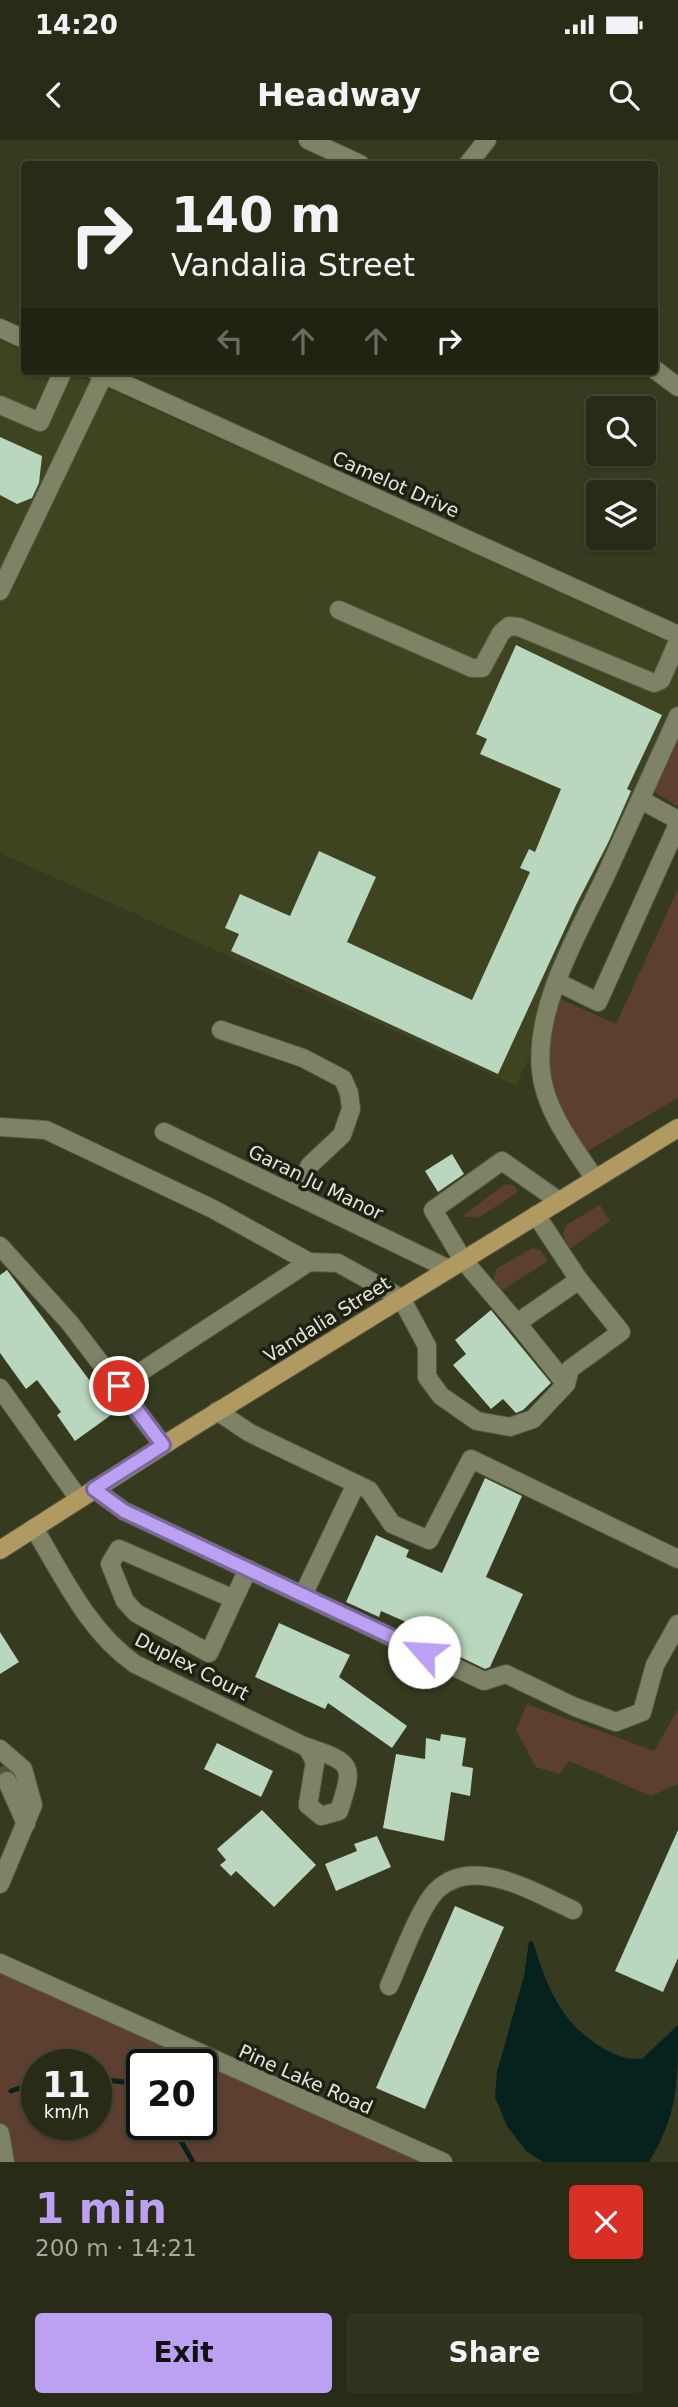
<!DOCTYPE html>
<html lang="en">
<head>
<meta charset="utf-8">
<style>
	body { margin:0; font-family:"DejaVu Sans",sans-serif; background:#30341f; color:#f1f3f6; height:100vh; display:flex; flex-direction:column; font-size:26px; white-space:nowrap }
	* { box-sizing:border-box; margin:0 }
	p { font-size:23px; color:#a5a7a1 }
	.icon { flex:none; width:38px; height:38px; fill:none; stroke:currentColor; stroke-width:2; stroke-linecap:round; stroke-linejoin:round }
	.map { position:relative; height:2022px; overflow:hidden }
	.side { display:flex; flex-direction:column; background:#282c16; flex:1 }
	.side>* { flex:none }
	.top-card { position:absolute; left:21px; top:21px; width:637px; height:214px; border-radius:7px; box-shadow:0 2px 5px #0004,0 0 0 2px #444835; background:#282c16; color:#f1f3f6; overflow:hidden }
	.controls { position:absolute; left:586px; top:256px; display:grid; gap:14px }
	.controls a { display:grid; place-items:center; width:70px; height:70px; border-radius:7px; background:#282c16; box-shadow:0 2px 5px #0004,0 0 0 2px #444835; font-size:35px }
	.speed { position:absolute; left:21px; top:1909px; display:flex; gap:14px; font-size:35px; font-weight:700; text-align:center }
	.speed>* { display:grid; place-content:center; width:91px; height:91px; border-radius:50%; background:#282c16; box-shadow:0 2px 5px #0004,0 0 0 2px #444835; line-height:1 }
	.speed small { font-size:18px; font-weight:400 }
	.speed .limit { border:4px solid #111; border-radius:10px; background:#fff; color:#111 }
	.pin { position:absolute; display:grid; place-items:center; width:60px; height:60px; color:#fff; margin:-30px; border:4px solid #fff; border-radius:50%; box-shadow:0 2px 7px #0007 }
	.me { position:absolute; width:77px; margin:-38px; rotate:296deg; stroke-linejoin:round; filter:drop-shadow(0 0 5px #0008) }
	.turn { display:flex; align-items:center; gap:24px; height:147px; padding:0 35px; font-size:32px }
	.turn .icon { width:91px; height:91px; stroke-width:2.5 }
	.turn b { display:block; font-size:49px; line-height:60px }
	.lanes { display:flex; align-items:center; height:66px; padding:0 35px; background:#0003; justify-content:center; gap:35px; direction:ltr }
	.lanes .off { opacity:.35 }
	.round { display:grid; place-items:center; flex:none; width:74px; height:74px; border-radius:7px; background:#30341f }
	.headline { display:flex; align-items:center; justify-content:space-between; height:119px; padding:0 35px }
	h1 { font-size:42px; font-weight:600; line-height:52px; color:#bca0f2 }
	.primary-button { display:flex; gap:14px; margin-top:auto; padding:14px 35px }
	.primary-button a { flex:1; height:80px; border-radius:7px; background:#bca0f2; color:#111; font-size:28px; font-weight:600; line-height:80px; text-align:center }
	.primary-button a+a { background:#30341f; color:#f1f3f6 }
	.status { display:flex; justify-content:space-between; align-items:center; height:49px; padding:0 35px; background:#282c16; direction:ltr }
	.status svg { height:19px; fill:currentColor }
	header { display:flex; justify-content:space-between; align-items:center; height:91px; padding:0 35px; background:#282c16; font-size:32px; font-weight:600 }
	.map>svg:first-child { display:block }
	.built { fill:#3e4320 }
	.green { fill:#5d3f30; fill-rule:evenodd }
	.water { fill:#06221e }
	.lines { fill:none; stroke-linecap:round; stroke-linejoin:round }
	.stream { stroke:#06221e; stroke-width:5 }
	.building { fill:#b9d6be }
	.minor-tunnel { stroke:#50543a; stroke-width:18; stroke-dasharray:18 9; stroke-linecap:butt }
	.minor-casing { stroke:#555841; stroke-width:20 }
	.major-casing { stroke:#555841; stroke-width:20 }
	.minor { stroke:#7e8365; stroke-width:18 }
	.major { stroke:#b09a61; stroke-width:18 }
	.route-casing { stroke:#7a689d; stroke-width:18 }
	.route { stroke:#bca0f2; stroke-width:12 }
	.labels { text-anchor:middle; stroke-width:7; stroke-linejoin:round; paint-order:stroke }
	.street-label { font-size:19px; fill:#e4e7d7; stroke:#1e2014 }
</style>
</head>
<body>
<div class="status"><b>14:20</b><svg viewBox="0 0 49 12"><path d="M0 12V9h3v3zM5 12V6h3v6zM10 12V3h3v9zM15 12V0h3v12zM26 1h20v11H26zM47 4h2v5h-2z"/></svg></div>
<header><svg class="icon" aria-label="back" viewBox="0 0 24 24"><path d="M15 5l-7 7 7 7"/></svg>Headway<svg class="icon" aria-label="search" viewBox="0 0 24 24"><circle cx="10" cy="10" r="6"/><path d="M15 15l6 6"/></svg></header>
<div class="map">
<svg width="678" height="2022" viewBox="0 0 678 2022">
	<rect width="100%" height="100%" fill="#363a1e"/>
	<polygon class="built" points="0,200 24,211 24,231 69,231 678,506 678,587 516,946 0,713"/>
	<g class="green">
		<polygon points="678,576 678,667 647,647"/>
		<polygon points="678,749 678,958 579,1016 546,952 552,855 616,884"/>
		<polygon points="506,1044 515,1046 518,1052 478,1078 462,1076"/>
		<polygon points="600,1065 610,1081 571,1108 568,1107 563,1094 566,1085"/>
		<polygon points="532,1108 540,1110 548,1121 498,1153 492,1146 496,1129"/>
		<polygon points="527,1564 654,1611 678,1569 678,1644 651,1656 569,1621 559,1634 536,1627 516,1590"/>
		<path d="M 0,1823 L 444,2022 L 4,2022 L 0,2006 ZM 37,1925 L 96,1925 L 96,1984 L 37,1984 ZM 142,1925 L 201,1925 L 201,1984 L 142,1984 Z"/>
	</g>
	<path class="water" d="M 529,1801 L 533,1802 C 546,1843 558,1878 595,1903 C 610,1913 624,1920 642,1919 L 678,1885 C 678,1943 678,1974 649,2022 L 543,2022 L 526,2011 L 507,1986 L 495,1957 L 497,1932 L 524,1836 Z"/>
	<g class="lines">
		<g class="stream">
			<polyline points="96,1939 133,1943 142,1951"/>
			<polyline points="11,1951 37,1942"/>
			<polyline points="171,1984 193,2022"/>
		</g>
	</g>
	<g class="building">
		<polygon points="0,297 42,316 39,343 32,358 17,364 0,355"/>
		<polygon points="516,505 662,575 627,649 631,651 608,703 576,765 498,934 231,811 239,794 225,788 240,754 290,776 319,711 376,737 347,802 472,860 530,732 520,728 529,709 535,712 561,649 480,614 487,599 476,594"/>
		<polygon points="452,1014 464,1034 438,1052 425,1031"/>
		<polygon points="7,1130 93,1245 97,1242 118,1270 75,1301 57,1275 61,1272 37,1240 26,1249 0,1213 0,1135"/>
		<polygon points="491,1170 551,1243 523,1270 516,1273 503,1259 491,1269 453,1225 466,1214 455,1200"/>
		<polygon points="485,1338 522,1356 486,1437 523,1454 490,1527 485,1529 452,1513 456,1504 381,1471 379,1477 346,1462 376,1395 409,1410 406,1417 442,1433"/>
		<polygon points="279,1483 350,1515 339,1537 407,1586 392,1608 328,1563 325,1569 255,1537"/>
		<polygon points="0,1492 19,1522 0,1534"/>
		<polygon points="441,1594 466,1598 462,1626 473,1628 470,1656 451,1652 444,1701 383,1688 396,1614 425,1619 426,1598 440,1601"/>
		<polygon points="217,1603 273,1631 261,1657 204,1629"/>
		<polygon points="262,1670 316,1725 274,1767 236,1731 231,1736 220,1725 226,1720 217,1709"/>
		<polygon points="678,1690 678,1818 663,1852 615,1831"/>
		<polygon points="377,1696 391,1727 336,1751 325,1724 357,1711 354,1704"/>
		<polygon points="455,1766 504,1787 425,1969 376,1948"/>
	</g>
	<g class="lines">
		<polyline class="minor-tunnel" points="1,1627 7,1641"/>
		<g class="minor-casing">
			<g id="minor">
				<polyline points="308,0 360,24"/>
				<polyline points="468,24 487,0"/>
				<polyline points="0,188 24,199"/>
				<polyline points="654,229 678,247"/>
				<polyline points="96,231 678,495"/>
				<polyline points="0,265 40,282 63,231"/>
				<polyline points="0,451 104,234"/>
				<polyline points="339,470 472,528 482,528 501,493 509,486 519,487 654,543 661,540 678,501"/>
				<polyline points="641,660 678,680"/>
				<polyline points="557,842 598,862 678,684"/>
				<polyline points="221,890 303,918 343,939 349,953 351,969 342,995 310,1025 295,1055"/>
				<polyline points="0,987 46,990 213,1069 309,1122"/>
				<polyline points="164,992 449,1129"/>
				<path d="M 595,1039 C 573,1006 545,971 541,931 C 534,863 583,786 610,726 C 633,676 655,626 678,576"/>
				<polyline points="559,1061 502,1021 433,1070 463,1120 517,1183 579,1140"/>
				<polyline points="0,1106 69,1182 163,1305"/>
				<polyline points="517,1183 566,1244"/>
				<polyline points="119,1246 309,1122 338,1123 401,1158 427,1206 427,1237 441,1256 477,1281 510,1287 533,1279 566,1244 570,1229 621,1192 579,1140 536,1075"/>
				<polyline points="0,1248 79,1359"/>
				<polyline points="217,1271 250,1293 369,1350 392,1384 429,1400 471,1319 678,1419"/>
				<polyline points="94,1349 124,1371 484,1541 506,1534 575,1567 616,1582 642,1572 655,1525 678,1484"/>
				<path d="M 34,1388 C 63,1436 88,1491 135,1524 L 310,1609 L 315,1622 L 308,1665"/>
				<polyline points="303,1455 356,1344"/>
				<polyline points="234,1459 119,1409 110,1424 125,1461 136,1473 209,1513 248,1429"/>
				<path d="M 307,1607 C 354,1623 354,1625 339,1671 L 321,1676 L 308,1665 L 315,1622 Z"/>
				<polyline points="0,1609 23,1629 33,1665 0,1744"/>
				<polyline points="7,1641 26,1684"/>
				<polyline points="0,1823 443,2022"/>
				<path d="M 389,1846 C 400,1822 420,1766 437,1750 C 474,1714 537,1754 573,1770"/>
				<polyline points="0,1993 5,2022"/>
			</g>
		</g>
		<g class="major-casing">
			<polyline id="major" points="0,1410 178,1296 678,988"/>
		</g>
		<use href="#minor" class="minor"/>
		<use href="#major" class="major"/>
	</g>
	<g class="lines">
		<g class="route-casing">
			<polyline id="route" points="119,1246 163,1305 94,1349 124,1371 424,1512"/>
		</g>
		<use href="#route" class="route"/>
	</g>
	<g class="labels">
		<g class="street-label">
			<text transform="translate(396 344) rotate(24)" y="7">Camelot Drive</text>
			<text transform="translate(316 1042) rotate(26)" y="7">Garan Ju Manor</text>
			<text transform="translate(327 1179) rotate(-32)" y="7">Vandalia Street</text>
			<text transform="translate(192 1526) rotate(27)" y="7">Duplex Court</text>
			<text transform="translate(306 1939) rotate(24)" y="7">Pine Lake Road</text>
		</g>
	</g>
</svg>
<div class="controls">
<a><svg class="icon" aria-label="search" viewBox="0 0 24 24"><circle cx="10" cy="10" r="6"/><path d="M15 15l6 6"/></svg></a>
<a><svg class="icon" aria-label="layers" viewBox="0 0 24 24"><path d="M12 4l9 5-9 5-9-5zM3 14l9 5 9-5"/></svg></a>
</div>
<div class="speed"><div>11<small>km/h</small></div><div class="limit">20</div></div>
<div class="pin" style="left:119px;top:1246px;background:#d93025"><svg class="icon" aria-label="arrive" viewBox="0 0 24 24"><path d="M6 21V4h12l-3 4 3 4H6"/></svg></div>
<svg class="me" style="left:424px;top:1512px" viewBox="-20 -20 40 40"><circle r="19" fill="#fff"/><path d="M0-13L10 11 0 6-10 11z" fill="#bca0f2"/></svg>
<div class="top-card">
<div class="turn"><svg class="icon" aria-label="right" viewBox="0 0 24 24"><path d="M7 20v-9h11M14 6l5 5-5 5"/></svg><div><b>140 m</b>Vandalia Street</div></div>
<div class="lanes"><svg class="icon off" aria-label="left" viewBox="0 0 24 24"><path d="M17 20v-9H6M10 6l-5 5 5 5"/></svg><svg class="icon off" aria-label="ahead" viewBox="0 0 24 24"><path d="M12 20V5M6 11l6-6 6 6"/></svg><svg class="icon off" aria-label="ahead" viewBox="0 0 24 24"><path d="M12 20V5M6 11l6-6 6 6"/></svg><svg class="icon" aria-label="right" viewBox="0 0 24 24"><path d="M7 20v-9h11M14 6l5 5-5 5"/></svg></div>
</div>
</div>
<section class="side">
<div class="headline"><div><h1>1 min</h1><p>200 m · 14:21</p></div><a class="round" style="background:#d93025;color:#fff"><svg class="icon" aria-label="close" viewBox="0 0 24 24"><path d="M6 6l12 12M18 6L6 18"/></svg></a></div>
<div class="primary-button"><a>Exit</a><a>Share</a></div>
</section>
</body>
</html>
